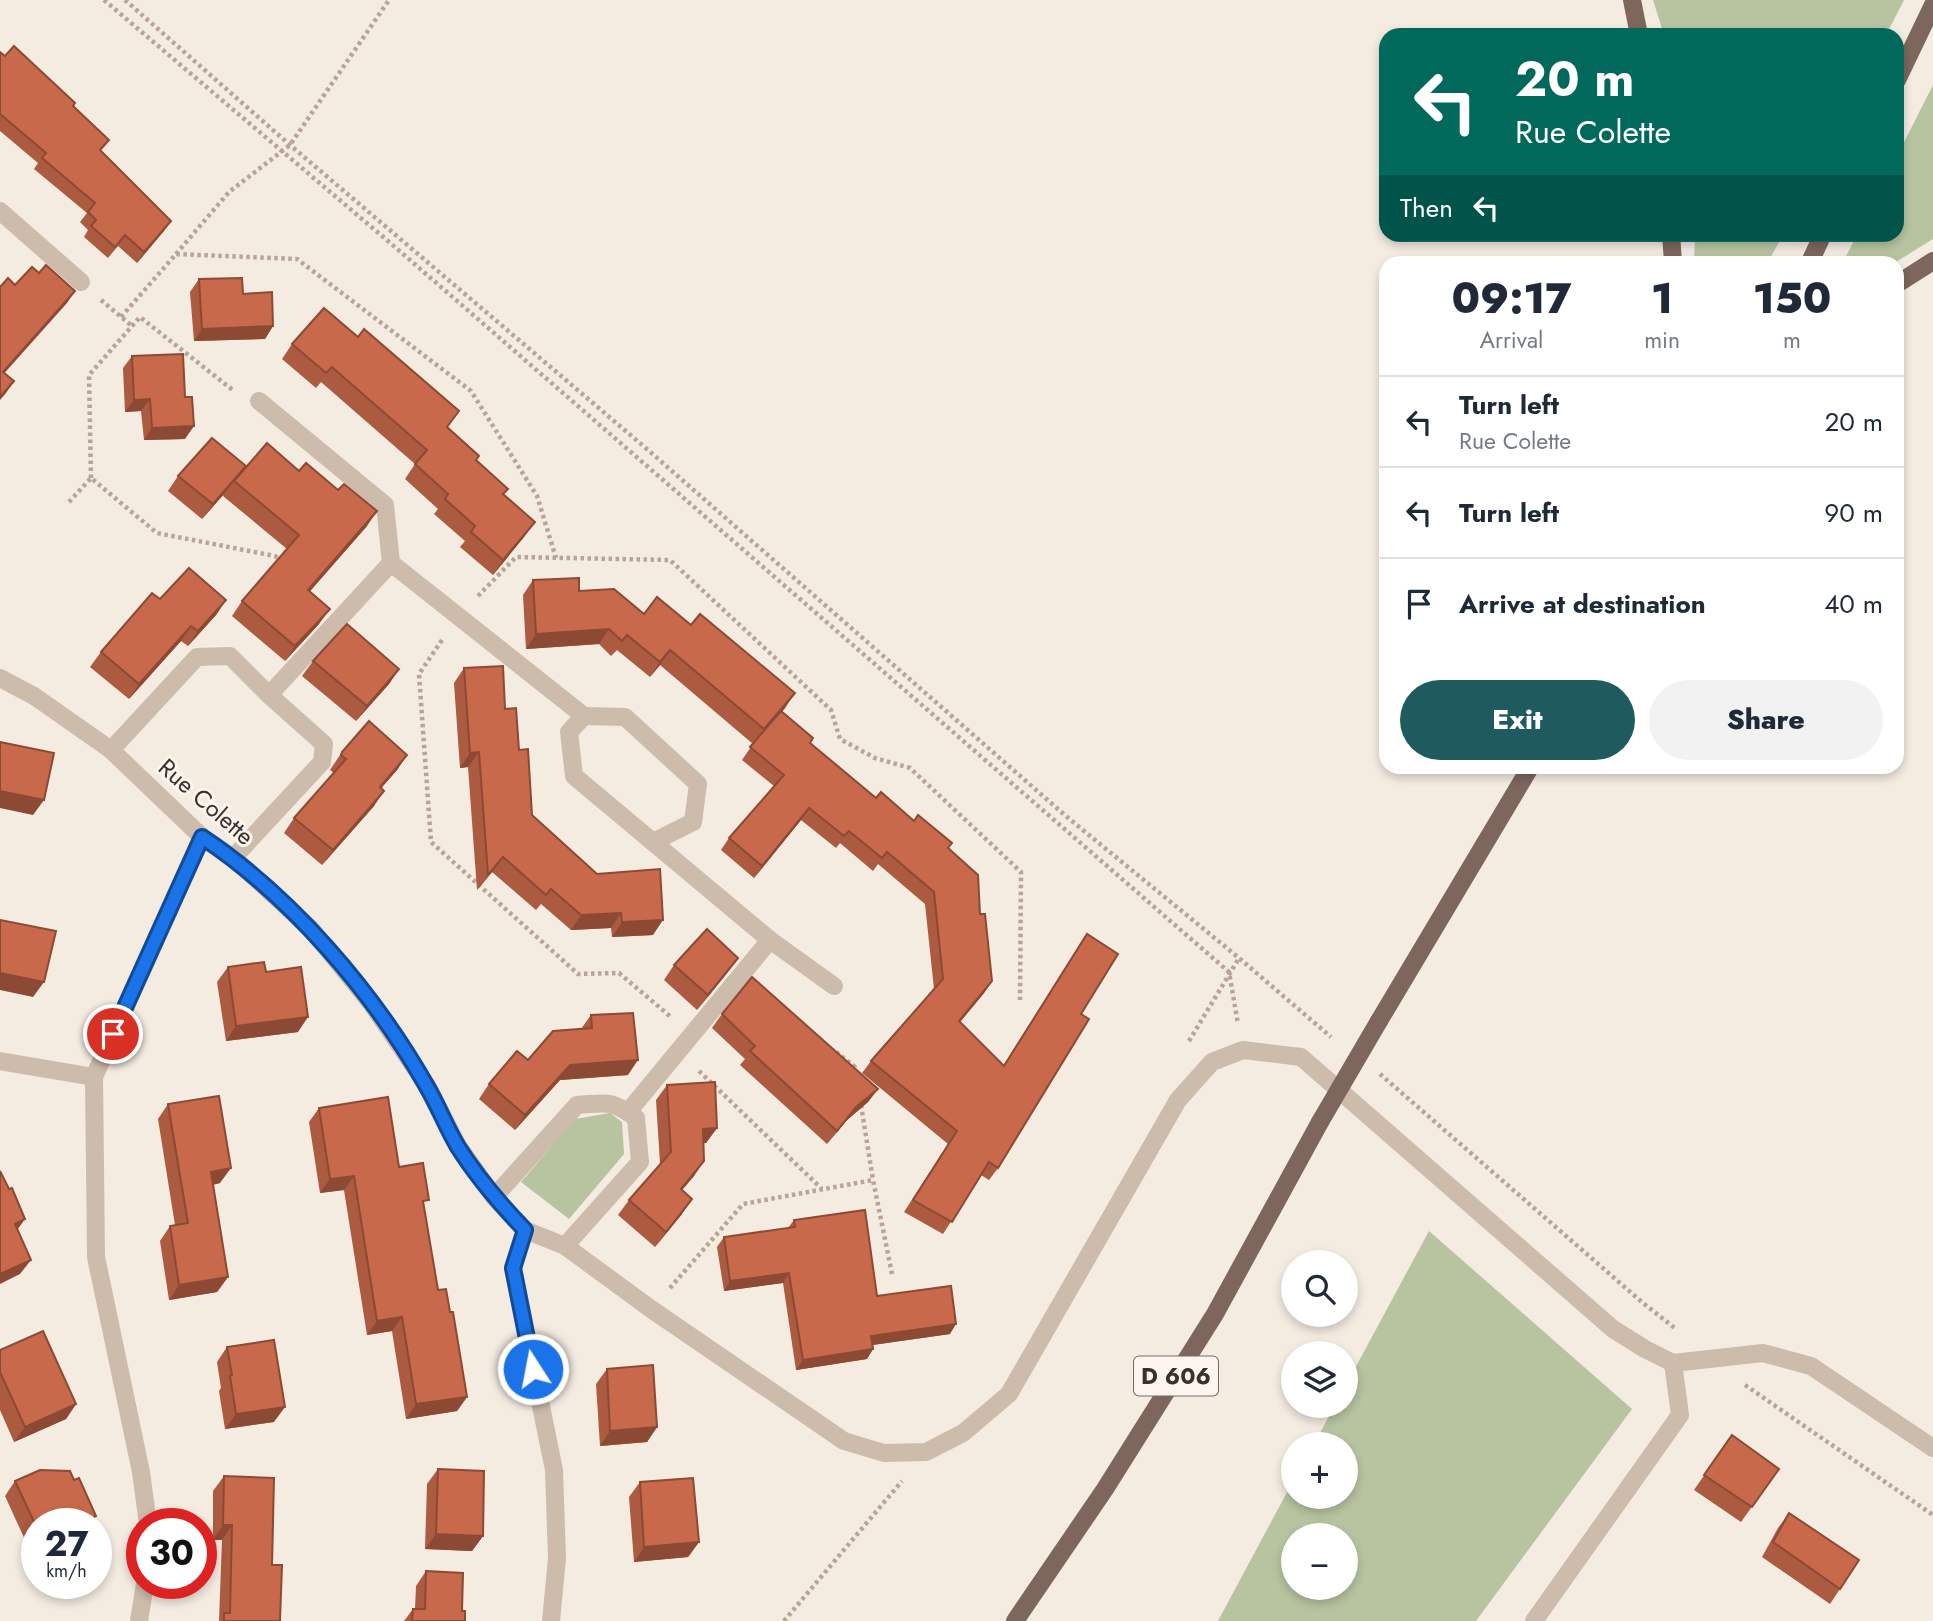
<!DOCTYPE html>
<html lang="en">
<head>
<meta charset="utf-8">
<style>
	body { margin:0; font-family:Jost,sans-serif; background:#f2f2f3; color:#1f2937; height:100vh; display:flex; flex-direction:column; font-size:26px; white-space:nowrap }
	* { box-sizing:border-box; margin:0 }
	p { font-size:23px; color:#747a83 }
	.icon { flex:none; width:38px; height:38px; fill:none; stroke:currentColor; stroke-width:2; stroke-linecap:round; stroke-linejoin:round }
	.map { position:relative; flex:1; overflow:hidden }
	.details { position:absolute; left:1379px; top:256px; width:525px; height:518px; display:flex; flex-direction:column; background:#fff; border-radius:21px; box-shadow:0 4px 10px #0003 }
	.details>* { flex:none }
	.banner { position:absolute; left:1379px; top:28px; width:525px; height:214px; border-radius:21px; box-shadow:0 4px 10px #0003; background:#00695c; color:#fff; overflow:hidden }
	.controls { position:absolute; left:1281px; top:1250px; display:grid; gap:14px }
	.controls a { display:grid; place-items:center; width:77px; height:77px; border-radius:50%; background:#fff; box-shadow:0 4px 10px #0003; font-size:35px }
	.speed { position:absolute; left:21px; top:1508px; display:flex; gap:14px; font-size:35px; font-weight:700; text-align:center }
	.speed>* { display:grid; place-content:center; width:91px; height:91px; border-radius:50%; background:#fff; box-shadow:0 4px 10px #0003; line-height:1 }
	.speed small { font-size:18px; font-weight:400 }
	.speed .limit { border:10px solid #d22; background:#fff; color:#111 }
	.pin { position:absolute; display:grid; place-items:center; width:60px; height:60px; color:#fff; margin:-30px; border:4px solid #fff; border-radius:50%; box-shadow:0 2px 7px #0007 }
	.me { position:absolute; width:77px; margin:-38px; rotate:349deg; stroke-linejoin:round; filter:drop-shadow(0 0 5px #0008) }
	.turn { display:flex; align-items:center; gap:24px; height:147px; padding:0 21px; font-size:32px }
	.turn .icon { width:91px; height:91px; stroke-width:2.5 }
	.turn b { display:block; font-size:49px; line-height:60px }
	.then { display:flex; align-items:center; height:66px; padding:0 21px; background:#0003; gap:14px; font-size:26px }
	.eta { display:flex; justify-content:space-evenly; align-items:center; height:119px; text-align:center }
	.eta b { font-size:42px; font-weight:800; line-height:49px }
	.button { display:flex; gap:14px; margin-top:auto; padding:14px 21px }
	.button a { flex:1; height:80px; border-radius:42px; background:#1f5a5e; color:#fff; font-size:28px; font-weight:800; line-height:80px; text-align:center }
	.button a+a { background:#f2f2f3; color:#1f2937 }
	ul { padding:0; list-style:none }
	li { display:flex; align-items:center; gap:21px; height:91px; padding:0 21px; border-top:2px solid #e0e1e3 }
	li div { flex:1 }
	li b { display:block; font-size:26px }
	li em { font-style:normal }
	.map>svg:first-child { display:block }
	.green { fill:#b8c4a0; fill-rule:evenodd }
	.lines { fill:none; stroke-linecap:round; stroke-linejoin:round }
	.path { stroke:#b9a596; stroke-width:4.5; stroke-dasharray:3.5 3.5; stroke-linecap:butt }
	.lane { stroke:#cdbbac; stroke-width:18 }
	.street { stroke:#cdbbac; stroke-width:18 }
	.primary { stroke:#7d675c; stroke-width:18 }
	.primary-bridge { stroke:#7d675c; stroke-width:18 }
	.wall { fill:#ac5a40 }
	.shaded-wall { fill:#8c4a34 }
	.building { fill:#c8694b; stroke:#8c4a34; stroke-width:2 }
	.route-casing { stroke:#114b97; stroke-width:18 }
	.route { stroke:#1a73e8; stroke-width:12 }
	.labels { text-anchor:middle; stroke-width:6; stroke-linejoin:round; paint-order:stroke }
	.shield { fill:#fbf5ee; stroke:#756b66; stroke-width:2 }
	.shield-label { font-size:23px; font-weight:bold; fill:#3b302b }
	.street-label { font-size:24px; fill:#3b302b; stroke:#fbf5ee }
</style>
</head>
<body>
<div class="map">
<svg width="1933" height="1621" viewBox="0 0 1933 1621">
	<rect width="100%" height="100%" fill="#f4ebe1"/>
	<g class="green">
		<polygon points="1653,0 1904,0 1886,35 1664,35"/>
		<polygon points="1933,85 1933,239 1896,262 1843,262 1857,235 1897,234 1897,156"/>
		<polygon points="1695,235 1695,234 1783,235 1768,262 1694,262"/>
		<polygon points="610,1113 622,1122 624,1154 569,1219 521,1182 575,1119"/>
		<path d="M 1429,1231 L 1632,1409 L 1476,1621 L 1218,1621 L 1293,1481 L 1293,1496 L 1346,1496 L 1346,1444 L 1314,1444 L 1335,1405 L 1346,1405 L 1346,1385 ZM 1293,1535 L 1346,1535 L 1346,1587 L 1293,1587 Z"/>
	</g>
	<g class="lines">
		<g class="path">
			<polyline points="104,0 395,247 1229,972 1238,1024"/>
			<polyline points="125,0 290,145 648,450 1067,817 1239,958 1331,1037"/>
			<polyline points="176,254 229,192 290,145 389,0"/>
			<polyline points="101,300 132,326"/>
			<polyline points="121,317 176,254 297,259 471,391 537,496 556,558"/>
			<polyline points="91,478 89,375 140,317 234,391"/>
			<polyline points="69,502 91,478 157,533 275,556 282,561"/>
			<polyline points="478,596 516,557 670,560 831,710 840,739 875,758 910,768 1021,872 1020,1000"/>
			<polyline points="442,640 419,674 431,842 578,974 619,973 671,1017"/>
			<polyline points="1189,1041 1239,958"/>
			<polyline points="836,1052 855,1067 855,1072"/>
			<polyline points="699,1071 822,1189"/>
			<polyline points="1380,1074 1643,1303 1676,1329"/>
			<polyline points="861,1105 873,1180"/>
			<polyline points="670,1288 743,1204 873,1180 892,1274"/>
			<polyline points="1745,1385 1933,1515"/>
			<polyline points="784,1621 902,1481"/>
		</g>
		<g class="lane">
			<polyline points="0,211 81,282"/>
			<polyline points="259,401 385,505 391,563"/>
			<polyline points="269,695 391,563 584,716"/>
			<polyline points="111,750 197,657 230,656 269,695 324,744 322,762 233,858"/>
			<polyline points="653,842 693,822 698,784 625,717 584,716 569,732 574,776 770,940"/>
			<polyline points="628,1112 770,940 834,986"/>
			<path d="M 494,1197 L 577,1105 C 608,1103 610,1099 636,1118 L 640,1162 L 565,1246"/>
		</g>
		<g class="street">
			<polyline points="0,678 34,696 111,750 202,837 233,858 311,929 371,1003 426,1084 458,1146 494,1197 525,1230 565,1246 651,1309 844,1441 884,1453 926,1452 963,1433 1009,1394 1178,1100 1212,1062 1243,1050 1301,1057 1613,1329 1645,1349 1673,1363"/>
			<polyline points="0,1061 94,1077"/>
			<polyline points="525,1230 513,1268 554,1470 557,1558 551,1621"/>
			<polyline points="1673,1363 1763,1353 1811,1366 1933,1448"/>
			<polyline points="148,1524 141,1472 96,1257 94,1077 202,837"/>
			<polyline points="139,1621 145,1584"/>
			<polyline points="1534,1621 1680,1415 1673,1363"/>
		</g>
		<g class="primary">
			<polyline points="1632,0 1639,35"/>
			<polyline points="1897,80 1933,5"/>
			<polyline points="1671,234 1673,262"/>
			<polyline points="1810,262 1823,234"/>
			<polyline points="1897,284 1933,261"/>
			<polyline points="1379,1021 1531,766"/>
			<polyline points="1015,1621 1105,1489 1215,1314 1320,1122"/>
		</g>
		<polyline class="primary-bridge" points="1320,1122 1379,1021"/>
	</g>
	<g class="wall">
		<polygon points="0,52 73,107 101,151 171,221 163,232 137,263 118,246 108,258 84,237 88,230 80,222 87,213 34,169 38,163 0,131"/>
		<polygon points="199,279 243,294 273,326 265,339 194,341 190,292"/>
		<polygon points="292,344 448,428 476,460 504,495 524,537 493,575 460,547 465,541 434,514 438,509 405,479 415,464 321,382 316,388 282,359"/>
		<polygon points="132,356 185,397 185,439 144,440 141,411 125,412 123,368"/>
		<polygon points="246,466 299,471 367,526 310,591 319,624 285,661 232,616 242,601 287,549 223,496 224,494 202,519 168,491 178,476"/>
		<polygon points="533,580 579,591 644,614 785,708 782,712 810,743 876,798 914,821 948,848 980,914 992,981 984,993 960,1022 1003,1066 1087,934 1081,1014 998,1168 989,1180 981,1175 943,1234 904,1212 948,1144 862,1073 871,1061 934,989 925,904 878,864 873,871 840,843 836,848 801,820 754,878 721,850 729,838 774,786 742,760 753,744 660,665 650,677 617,650 611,656 599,644 526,649 523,595"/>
		<polygon points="160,599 226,600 216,615 188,646 181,641 129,699 90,667 101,652"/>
		<polygon points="313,661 399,669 389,684 356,721 302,676"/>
		<polygon points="464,668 505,709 519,750 532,815 653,935 612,937 611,928 571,930 541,904 536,910 492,872 477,890 468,767 460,768 454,683"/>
		<polygon points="342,752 407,755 397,770 381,788 374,806 322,865 284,833 294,818 334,773 330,770"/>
		<polygon points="674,965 727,973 697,1010 664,980"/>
		<polygon points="228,967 266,972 298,1032 226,1041 217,982"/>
		<polygon points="722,1014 878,1089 868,1102 846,1121 827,1144 740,1065 745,1059 712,1028"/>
		<polygon points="591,1015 628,1075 560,1080 515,1130 479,1099 489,1084 581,1029"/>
		<polygon points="667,1085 717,1128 706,1143 704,1143 694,1176 682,1190 682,1214 655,1247 618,1215 629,1200 660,1164 656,1100"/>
		<polygon points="168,1104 220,1183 213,1185 228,1277 217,1292 169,1300 160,1241 170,1226 175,1225 158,1119"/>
		<polygon points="319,1108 399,1167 424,1207 438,1290 467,1397 457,1411 406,1419 392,1331 367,1335 344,1190 320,1193 309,1122"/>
		<polygon points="794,1220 877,1296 950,1334 873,1345 873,1349 867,1359 796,1370 783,1283 724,1291 717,1247 724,1237 788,1228"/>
		<polygon points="227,1347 274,1422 225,1429 219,1391 221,1388 217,1362"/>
		<polygon points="0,1350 76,1404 66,1419 14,1442 0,1410"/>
		<polygon points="607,1369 657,1427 647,1442 600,1446 596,1384"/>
		<polygon points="1732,1435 1779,1469 1741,1522 1694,1490"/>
		<polygon points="438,1469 483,1536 472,1551 425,1549 427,1484"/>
		<polygon points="224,1476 272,1565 280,1621 219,1621 222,1540 213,1540 213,1491"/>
		<polygon points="15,1481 37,1524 37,1566 5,1496"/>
		<polygon points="640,1482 699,1542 688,1557 634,1562 629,1497"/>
		<polygon points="1789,1513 1859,1560 1830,1604 1762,1557 1778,1528"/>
		<polygon points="426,1571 462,1611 465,1621 404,1621 413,1609 415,1609 416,1586"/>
	</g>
	<g class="shaded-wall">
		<polygon points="171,221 163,232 137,263 144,252"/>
		<polygon points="75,291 67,303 0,378 3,372"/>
		<polygon points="273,326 265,339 194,341 202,329"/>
		<polygon points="14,381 6,393 0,400 0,397"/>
		<polygon points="150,399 141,411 125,412 134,400"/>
		<polygon points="194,426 185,439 144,440 152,428"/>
		<polygon points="234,481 224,494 202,519 213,504"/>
		<polygon points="377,511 367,526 298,605 308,590"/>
		<polygon points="535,522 524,537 493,575 503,560"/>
		<polygon points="226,600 216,615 188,646 198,631"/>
		<polygon points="330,609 319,624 285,661 295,646"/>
		<polygon points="191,626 181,641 129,699 139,684"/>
		<polygon points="609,629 599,644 526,649 536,634"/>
		<polygon points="670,650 660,665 650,677 660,662"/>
		<polygon points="399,669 389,684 356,721 367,706"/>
		<polygon points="795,693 785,708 754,744 764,729"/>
		<polygon points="479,752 468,767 460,768 470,753"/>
		<polygon points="407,755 397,770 369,802 380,787"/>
		<polygon points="0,791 44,800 33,815 0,808"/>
		<polygon points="384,791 374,806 322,865 333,850"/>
		<polygon points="809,808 801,820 754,878 762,866"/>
		<polygon points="503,857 492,872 477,890 488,875"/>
		<polygon points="621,913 611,928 571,930 581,915"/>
		<polygon points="663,920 653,935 612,937 622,922"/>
		<polygon points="738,958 727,973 697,1010 708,995"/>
		<polygon points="0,973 44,982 33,997 0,990"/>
		<polygon points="992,981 984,993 951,1033 959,1021"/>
		<polygon points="308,1017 298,1032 226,1041 236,1026"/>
		<polygon points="638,1060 628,1075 560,1080 515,1130 525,1115 570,1065"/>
		<polygon points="878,1089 868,1102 846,1121 827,1144 856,1107"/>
		<polygon points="717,1128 706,1143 692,1144 703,1129"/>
		<polygon points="704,1161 694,1176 670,1204 681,1189"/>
		<polygon points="231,1168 220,1183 201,1187 211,1172"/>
		<polygon points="354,1176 344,1190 320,1193 330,1179"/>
		<polygon points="692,1199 682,1214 655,1247 666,1232"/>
		<polygon points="25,1219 15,1233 15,1224"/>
		<polygon points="31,1260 20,1274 0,1284 0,1274"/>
		<polygon points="789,1273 783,1283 724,1291 730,1281"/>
		<polygon points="228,1277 217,1292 169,1300 179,1285"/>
		<polygon points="402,1317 392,1331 367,1335 377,1321"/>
		<polygon points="956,1324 950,1334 865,1346 871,1336"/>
		<polygon points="873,1349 867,1359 796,1370 803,1360"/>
		<polygon points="467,1397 457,1411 406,1419 416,1404"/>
		<polygon points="76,1404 66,1419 14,1442 25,1427"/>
		<polygon points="285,1407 274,1422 225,1429 236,1414"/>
		<polygon points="657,1427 647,1442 600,1446 610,1431"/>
		<polygon points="223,1525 232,1525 222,1540 213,1540"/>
		<polygon points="436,1534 483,1536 472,1551 425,1549"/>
		<polygon points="699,1542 688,1557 634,1562 644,1547"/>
	</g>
	<g class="building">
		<polygon points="14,46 75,103 73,106 109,140 100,150 171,221 144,252 125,235 115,247 91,226 96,220 88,212 95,203 42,158 46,153 0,114 0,52 5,56"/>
		<polygon points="46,265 75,291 3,372 14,381 0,397 0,287 8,278 15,285 32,267 39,273"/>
		<polygon points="242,278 243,294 272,292 273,326 202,329 199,279"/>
		<polygon points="324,308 358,337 364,329 459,411 447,427 479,456 476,460 508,489 503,494 535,522 503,560 471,532 475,526 445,499 448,494 415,464 427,450 332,367 326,373 292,344"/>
		<polygon points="183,354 185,397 192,397 194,426 152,428 150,399 134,400 132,356"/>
		<polygon points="212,438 246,466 213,504 178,476"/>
		<polygon points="267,443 299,471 306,463 338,490 344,484 377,511 308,590 330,609 295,646 242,601 299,535 234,481"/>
		<polygon points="189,568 226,600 198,631 191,626 139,684 101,652 152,593 160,599"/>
		<polygon points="579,578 579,591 614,589 644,614 657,597 691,625 700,614 795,693 764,729 670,650 660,662 627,635 622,641 609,629 536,634 533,580"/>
		<polygon points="347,624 399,669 367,706 313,661"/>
		<polygon points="503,666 505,709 516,708 519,750 528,749 532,815 597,874 660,869 663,920 622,922 621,913 581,915 551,889 546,895 503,857 488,875 479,752 470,753 464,668"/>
		<polygon points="781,711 813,738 810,743 876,798 881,792 914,821 918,815 952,843 948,848 978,875 980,914 985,914 992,981 959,1021 1004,1066 1087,934 1118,954 1081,1014 1089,1019 998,1168 989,1162 952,1222 913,1200 957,1131 871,1061 943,979 934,892 887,852 882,858 849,831 844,836 809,808 762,866 729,838 784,775 750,747"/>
		<polygon points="369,721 407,755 380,787 384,791 333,850 294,818 346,759 341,755 342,752"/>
		<polygon points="0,742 54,753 44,800 0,791"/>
		<polygon points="0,920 56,931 44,982 0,973"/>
		<polygon points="707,929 738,958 708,995 674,965"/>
		<polygon points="264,962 266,972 301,967 308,1017 236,1026 228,967"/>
		<polygon points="752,977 878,1089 856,1107 837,1131 750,1051 755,1046 722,1014"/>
		<polygon points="633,1013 638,1060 570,1065 525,1115 489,1084 517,1051 528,1060 553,1031 592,1028 591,1015"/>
		<polygon points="715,1082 717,1128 703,1129 704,1161 681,1189 692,1199 666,1232 629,1200 671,1152 667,1085"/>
		<polygon points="219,1096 231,1168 211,1172 228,1277 179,1285 170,1226 188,1223 168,1104"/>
		<polygon points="388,1097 399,1167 423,1163 429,1200 423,1201 438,1290 446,1289 450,1312 453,1312 467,1397 416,1404 402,1317 377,1321 354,1176 330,1179 319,1108"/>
		<polygon points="0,1171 9,1189 12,1188 25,1219 15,1224 31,1260 0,1274"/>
		<polygon points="865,1210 877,1296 951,1286 956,1324 871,1336 873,1349 803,1360 789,1273 730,1281 724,1237 795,1227 794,1220"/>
		<polygon points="43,1331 76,1404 25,1427 0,1372 0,1350"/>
		<polygon points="274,1340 285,1407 236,1414 230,1376 232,1375 227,1347"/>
		<polygon points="653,1365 657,1427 610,1431 607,1369"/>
		<polygon points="1732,1435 1779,1469 1752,1507 1704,1475"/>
		<polygon points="438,1469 484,1471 483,1536 436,1534"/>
		<polygon points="40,1470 70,1471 74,1480 79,1478 96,1516 90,1519 93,1524 37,1524 37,1528 15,1481"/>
		<polygon points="224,1476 274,1478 272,1565 282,1565 280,1621 224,1621 224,1613 230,1613 232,1525 223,1525"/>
		<polygon points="693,1478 699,1542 644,1547 640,1482"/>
		<polygon points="1789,1513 1859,1560 1840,1589 1773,1542"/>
		<polygon points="426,1571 463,1573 462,1611 465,1611 465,1621 412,1621 413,1609 425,1609"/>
	</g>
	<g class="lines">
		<g class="route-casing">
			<path id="route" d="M 113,1034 L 202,837 C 291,896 373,992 426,1085 C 438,1105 446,1127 458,1147 C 477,1177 500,1204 525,1230 L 513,1268 L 533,1369"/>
		</g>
		<use href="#route" class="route"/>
	</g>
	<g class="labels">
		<rect class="shield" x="1134" y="1356.5" width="84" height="39" rx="5"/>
		<g class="shield-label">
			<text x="1176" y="1384">D 606</text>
		</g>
		<g class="street-label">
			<text transform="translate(206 802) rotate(41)" y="8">Rue Colette</text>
		</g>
	</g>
</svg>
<div class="controls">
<a><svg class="icon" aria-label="search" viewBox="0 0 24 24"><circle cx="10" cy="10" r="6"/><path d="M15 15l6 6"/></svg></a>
<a><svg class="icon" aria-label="layers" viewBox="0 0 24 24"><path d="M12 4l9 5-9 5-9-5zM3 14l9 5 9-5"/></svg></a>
<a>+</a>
<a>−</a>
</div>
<div class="speed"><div>27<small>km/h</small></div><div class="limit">30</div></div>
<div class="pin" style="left:113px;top:1034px;background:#d93025"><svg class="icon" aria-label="arrive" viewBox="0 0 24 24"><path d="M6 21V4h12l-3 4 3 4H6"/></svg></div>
<svg class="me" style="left:533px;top:1369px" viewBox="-20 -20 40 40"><circle r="17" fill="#1a73e8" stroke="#fff" stroke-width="3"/><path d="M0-11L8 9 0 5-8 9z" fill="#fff"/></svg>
<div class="banner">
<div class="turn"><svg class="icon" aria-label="left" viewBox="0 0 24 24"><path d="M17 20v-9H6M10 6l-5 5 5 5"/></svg><div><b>20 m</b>Rue Colette</div></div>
<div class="then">Then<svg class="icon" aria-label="left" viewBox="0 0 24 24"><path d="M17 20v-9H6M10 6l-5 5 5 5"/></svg></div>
</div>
<section class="details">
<div class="eta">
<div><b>09:17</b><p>Arrival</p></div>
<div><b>1</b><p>min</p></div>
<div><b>150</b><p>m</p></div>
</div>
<ul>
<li><svg class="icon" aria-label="left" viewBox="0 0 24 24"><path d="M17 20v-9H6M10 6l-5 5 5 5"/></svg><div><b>Turn left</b><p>Rue Colette</p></div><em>20 m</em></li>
<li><svg class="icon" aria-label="left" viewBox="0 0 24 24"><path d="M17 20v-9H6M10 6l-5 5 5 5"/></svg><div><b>Turn left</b></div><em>90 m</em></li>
<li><svg class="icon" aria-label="arrive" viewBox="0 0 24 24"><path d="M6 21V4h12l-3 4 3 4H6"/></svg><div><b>Arrive at destination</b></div><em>40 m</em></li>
</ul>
<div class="button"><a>Exit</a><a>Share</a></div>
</section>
</div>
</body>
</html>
